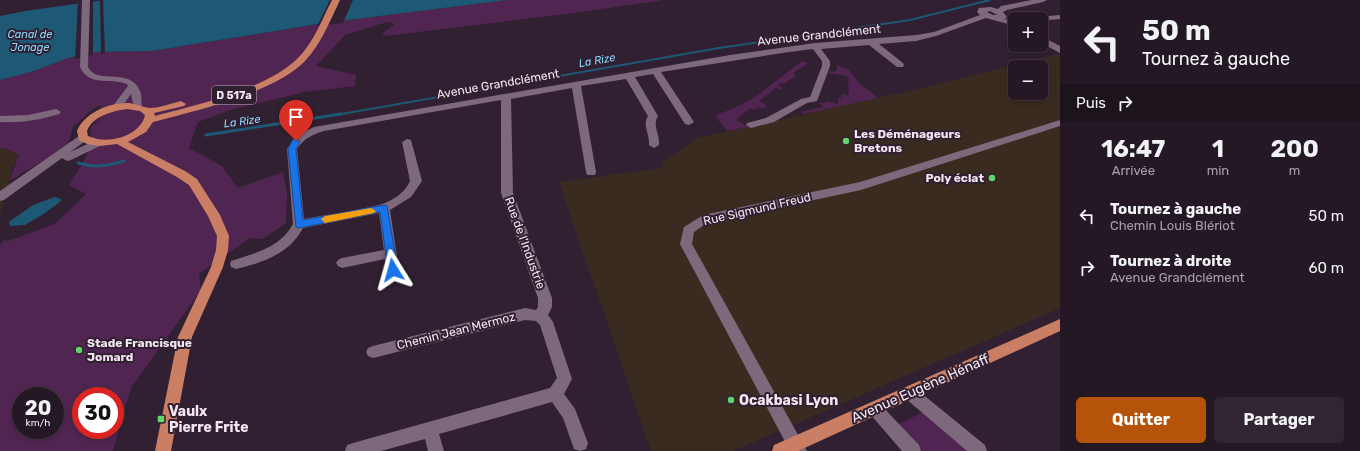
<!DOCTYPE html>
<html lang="fr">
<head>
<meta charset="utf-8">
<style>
	body { margin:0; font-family:Rubik,sans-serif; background:#312532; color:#f1f3f6; height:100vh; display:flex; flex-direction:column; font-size:15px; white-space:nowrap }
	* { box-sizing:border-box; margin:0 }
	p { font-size:13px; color:#a3a0a7 }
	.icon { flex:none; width:22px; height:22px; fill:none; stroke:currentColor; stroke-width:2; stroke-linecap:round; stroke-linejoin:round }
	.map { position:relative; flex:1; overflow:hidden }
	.details { display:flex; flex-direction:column; background:#251825; width:300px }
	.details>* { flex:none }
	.banner { background:#251825; color:#f1f3f6; overflow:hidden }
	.tools { position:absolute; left:1008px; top:12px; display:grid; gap:8px }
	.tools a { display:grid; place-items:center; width:40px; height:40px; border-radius:6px; background:#251825; box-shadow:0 2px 6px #0003,0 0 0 1px #423742; font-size:20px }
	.speed { position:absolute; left:12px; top:387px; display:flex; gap:8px; font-size:20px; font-weight:700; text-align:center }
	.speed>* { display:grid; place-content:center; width:52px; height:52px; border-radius:50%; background:#251825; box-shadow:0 2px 6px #0003,0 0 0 1px #423742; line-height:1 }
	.speed small { font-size:10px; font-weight:400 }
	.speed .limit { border:6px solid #d22; background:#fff; color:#111 }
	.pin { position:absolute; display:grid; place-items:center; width:34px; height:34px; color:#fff; margin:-41px -17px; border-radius:50% 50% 50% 0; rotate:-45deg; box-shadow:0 0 4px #0007 }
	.pin .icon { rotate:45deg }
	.me { position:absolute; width:44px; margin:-22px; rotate:352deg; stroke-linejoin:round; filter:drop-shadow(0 0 3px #0008) }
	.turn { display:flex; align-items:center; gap:14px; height:84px; padding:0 16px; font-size:18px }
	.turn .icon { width:52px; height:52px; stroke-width:2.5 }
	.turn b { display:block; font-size:28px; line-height:34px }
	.then { display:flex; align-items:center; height:38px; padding:0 16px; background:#0003; gap:8px; font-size:15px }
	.eta { display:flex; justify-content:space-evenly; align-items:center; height:68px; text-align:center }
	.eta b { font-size:24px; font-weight:700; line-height:28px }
	.primary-button { display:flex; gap:8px; margin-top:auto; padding:8px 16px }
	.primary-button a { flex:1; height:46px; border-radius:6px; background:#b45309; color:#fff; font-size:16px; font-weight:700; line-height:46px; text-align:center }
	.primary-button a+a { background:#312532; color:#f1f3f6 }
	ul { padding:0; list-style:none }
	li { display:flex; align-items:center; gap:12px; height:52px; padding:0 16px }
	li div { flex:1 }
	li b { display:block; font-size:15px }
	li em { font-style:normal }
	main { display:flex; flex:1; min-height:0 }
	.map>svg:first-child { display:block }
	.industrial { fill:#392b1f; fill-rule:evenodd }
	.green { fill:#512551; fill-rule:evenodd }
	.water { fill:#1d5975 }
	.pier { fill:#312031 }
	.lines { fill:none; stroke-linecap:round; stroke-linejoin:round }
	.stream-far1 { stroke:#1d5975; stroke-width:2 }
	.stream { stroke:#1d5975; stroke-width:3 }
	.minor { fill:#7d687c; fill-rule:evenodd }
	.major { fill:#ca7e63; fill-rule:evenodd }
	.route { fill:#1a73e8; stroke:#114b97 }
	.slow { fill:#f59e0b }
	.poi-dot { fill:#62d469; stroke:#312031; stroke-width:1.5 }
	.labels { text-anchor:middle; stroke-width:4; stroke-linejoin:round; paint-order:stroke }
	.far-water-label { font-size:11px; font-style:italic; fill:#8bd7fe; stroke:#312031 }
	.shield { fill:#312031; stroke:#b9abb8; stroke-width:1 }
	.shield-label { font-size:11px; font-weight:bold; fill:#f3e7f2 }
	.street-label { font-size:12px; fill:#f3e7f2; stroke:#312031 }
	.poi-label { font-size:12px; font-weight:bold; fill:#f3e7f2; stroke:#312031; text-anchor:start }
	.near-street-label { font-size:14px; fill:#f3e7f2; stroke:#312031 }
	.near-poi-label { font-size:14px; font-weight:bold; fill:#f3e7f2; stroke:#312031; text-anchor:start }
</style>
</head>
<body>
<main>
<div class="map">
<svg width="1060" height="451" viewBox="0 0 1060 451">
	<rect width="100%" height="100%" fill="#312031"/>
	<g class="industrial">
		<path d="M 1057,54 L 1060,55 L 1060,308 L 734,451 L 651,451 L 559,182 L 663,168 L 661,164 L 697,138 L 931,86 ZM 1015,67 L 1041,67 L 1041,93 L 1015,93 Z"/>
		<polygon points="0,148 4,148 19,155 12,169 0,215"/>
	</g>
	<g class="green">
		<path d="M 507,0 L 664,0 L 574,13 L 385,36 L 382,34 L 395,24 L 387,22 L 345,35 L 316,66 L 356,75 L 355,86 L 304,92 L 230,110 L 198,122 L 189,148 L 222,166 L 238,188 L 283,172 L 287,194 L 286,223 L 263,239 L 250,238 L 199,274 L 201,290 L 131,388 L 113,451 L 0,451 L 0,244 L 5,240 L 8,241 L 55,224 L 86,194 L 69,185 C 80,167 95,150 90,128 L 100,118 L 101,105 L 93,109 L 73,127 L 68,144 L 48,158 L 9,181 L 19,155 L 5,148 L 0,148 L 0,80 L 31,72 L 68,58 L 97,52 L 152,51 L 324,23 ZM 21,396 L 55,396 L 55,430 L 21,430 ZM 81,396 L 115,396 L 115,430 L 81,430 Z"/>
		<polygon points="802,61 808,63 793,73 796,75 784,84 781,83 778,85 783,88 780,90 776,88 759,101 767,105 763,109 758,107 755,110 750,108 736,120 749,127 727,131 715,116 743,104 759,94"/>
		<polygon points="837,65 849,70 859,83 878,98 804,114 801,112 823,107 818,102 825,103 826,101 838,104 838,97 841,98 842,94 848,95 849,88 847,86 849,84 847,76 828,73 829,71 835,72 837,68"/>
		<polygon points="927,410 976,451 918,451 895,426"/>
	</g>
	<g class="water">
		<polygon points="104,0 507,0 324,23 152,51 97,52 68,58 31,72 0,80 0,16 25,11"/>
		<polygon points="55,197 61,199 61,201 45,213 25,225 10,226 9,222 33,205"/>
	</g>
	<g class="pier">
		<polygon points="93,0 93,55 75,59 78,2"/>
		<polygon points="100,0 103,0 105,53 101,54"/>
		<polygon points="330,0 353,0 343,23 317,26"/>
	</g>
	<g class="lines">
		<polyline class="stream-far1" points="336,115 719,48 910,20 990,0"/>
		<g class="stream">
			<polyline points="206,135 341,114"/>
			<path d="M 78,163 C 94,168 108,166 124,161"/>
		</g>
		<g class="minor">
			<path d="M 82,0 L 90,0 L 88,67 C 98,86 130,66 140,91 C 142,95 141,101 142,106 L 140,108 L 134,108 L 131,94 L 120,109 L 114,109 L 112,107 L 128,86 L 127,84 C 110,77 90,88 80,67 Z"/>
			<path d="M 1032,0 L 1047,0 L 1043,2 L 1007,10 L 1003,12 L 1007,17 L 1005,19 L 1015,22 L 1015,26 L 986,18 L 936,36 L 916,41 L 879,44 L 903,63 L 904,65 L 903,67 L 897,67 L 869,45 L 821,49 L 830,61 L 830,66 L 817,101 L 807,103 L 774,122 L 751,128 L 746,125 L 747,123 L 766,118 L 801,99 L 810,97 L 822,66 L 822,61 L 813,49 L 789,52 L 661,72 L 694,122 L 689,125 L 685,124 L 653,74 L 635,77 L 658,116 C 652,126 660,134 659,145 L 654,148 L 649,145 C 650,134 642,126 648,116 L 626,79 L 581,86 L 596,172 L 595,175 L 587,175 L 586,172 L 572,88 L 511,99 L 513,193 L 552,298 L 552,307 L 548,315 L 553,322 L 572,379 L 564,394 L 575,409 L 588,443 L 586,449 L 580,451 L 574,449 L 563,418 L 552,402 L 439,434 L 444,451 L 428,451 L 425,439 L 381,451 L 345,451 L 347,445 L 353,443 L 550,388 L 557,378 L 540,325 L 536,321 L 525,320 L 373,358 L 368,356 L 366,352 L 368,348 L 373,346 L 525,308 L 536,310 L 538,307 L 538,298 L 501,193 L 501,100 L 324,131 C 313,134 303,139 297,149 L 304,219 C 329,214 358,211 382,204 C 393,201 406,191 410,181 L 402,142 L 407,139 L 411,140 L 422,181 L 411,197 L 390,210 L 399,270 L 398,274 L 393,275 L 388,274 L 385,259 L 342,268 L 338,266 L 336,263 L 338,260 L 342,258 L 384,250 L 379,213 L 303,228 C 290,253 263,263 236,269 L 231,267 L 230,264 L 231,261 C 255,253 280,248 293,224 L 287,149 L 297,135 L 314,127 L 730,55 L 815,43 L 916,35 L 934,32 L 980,15 L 977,12 L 979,8 L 991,7 L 998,9 L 1001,6 ZM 990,11 L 997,15 L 993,15 L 987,12 Z"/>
			<polygon points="1060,15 1060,19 1041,21 1041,19 1034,19 1038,17"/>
			<polygon points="1041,36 1060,46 1060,53 1041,43"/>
			<path d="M 56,109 L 61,112 L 59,114 C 40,120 21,123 0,122 L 0,116 L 28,115 Z"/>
			<polygon points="1060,120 1060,126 861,190 707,223 694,232 692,244 807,451 790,451 680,244 684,227 703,215 860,182"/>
			<polygon points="83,135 88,138 87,140 70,152 94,141 102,141 103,143 102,145 71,160 67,161 62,158 4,200 0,201 0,191 79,136"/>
			<polygon points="910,386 915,388 985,445 987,451 967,451 905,398 902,393 905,388"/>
			<polygon points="875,402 880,404 919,445 921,451 902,451 870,414 867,409 870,404"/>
		</g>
		<g class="major">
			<path d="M 332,0 L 340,0 C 330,21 321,44 305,61 C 276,92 195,111 153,122 L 146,132 L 128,142 L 185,171 L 197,179 L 220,215 L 229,236 L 228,250 L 223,267 L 192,337 L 171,451 L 155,451 L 178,337 L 211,267 L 216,250 L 217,236 L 208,216 L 189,185 L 177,177 L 117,144 L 100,146 L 87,144 L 79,140 L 77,131 C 84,113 110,102 129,103 C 136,104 146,108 150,108 C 160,108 172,103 181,101 L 186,104 L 184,106 L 154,113 L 155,116 C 197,105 267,89 298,58 C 314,42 322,19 332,0 ZM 127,109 L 140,111 L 145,115 C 140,137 107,145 88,136 L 87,131 C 93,116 112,111 127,109 Z"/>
			<polygon points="1060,319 1060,331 798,451 772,451 774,445"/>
		</g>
	</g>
	<polygon class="route" points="293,139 296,139 300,141 296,149 303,220 384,205 387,206 398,270 397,273 390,273 388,270 380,212 299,228 296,227 288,149"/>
	<polygon class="slow" points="371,208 376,211 374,213 325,223 321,219 325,216"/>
	<g class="poi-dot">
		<circle cx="846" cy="141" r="4"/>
		<circle cx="992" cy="178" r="4"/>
		<circle cx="79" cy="350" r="4"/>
		<circle cx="731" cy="400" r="4"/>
		<rect x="157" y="415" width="8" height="8" rx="2"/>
	</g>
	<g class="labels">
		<g class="far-water-label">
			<text x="30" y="38">Canal de<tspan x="30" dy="13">Jonage</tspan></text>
			<text transform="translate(597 60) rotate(-10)" y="4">La Rize</text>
			<text transform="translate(242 121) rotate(-8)" y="4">La Rize</text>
		</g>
		<rect class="shield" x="212" y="86" width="44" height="18" rx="3"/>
		<g class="shield-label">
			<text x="234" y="99">D 517a</text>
		</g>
		<g class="street-label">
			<text transform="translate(819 35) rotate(-6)" y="4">Avenue Grandclément</text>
			<text transform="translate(498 84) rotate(-10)" y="4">Avenue Grandclément</text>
			<text transform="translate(757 209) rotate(-13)" y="4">Rue Sigmund Freud</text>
			<text transform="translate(525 243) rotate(70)" y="4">Rue de l'Industrie</text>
			<text transform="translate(456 331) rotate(-14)" y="4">Chemin Jean Mermoz</text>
		</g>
		<g class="poi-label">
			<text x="854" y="138">Les Déménageurs<tspan x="854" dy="14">Bretons</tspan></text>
			<text x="984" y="182" text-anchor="end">Poly éclat</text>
			<text x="87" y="347">Stade Francisque<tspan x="87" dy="14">Jomard</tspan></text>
		</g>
		<g class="near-street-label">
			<text transform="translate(920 388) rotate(-24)" y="5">Avenue Eugène Hénaff</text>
		</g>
		<g class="near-poi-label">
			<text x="739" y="405">Ocakbasi Lyon</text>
			<text x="169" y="416">Vaulx<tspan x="169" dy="16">Pierre Frite</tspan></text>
		</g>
	</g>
</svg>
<div class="tools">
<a>+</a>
<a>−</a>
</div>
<div class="speed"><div>20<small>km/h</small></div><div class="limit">30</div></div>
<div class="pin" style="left:296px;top:141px;background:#d93025"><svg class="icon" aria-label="arrive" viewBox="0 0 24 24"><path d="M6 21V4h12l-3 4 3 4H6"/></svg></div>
<svg class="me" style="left:393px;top:270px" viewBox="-20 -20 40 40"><path d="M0-17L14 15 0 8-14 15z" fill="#1a73e8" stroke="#fff" stroke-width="4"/></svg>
</div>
<section class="details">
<div class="banner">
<div class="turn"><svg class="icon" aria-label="left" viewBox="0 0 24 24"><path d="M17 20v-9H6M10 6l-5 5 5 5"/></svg><div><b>50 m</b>Tournez à gauche</div></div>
<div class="then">Puis<svg class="icon" aria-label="right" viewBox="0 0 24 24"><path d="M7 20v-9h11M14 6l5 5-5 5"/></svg></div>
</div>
<div class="eta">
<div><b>16:47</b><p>Arrivée</p></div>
<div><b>1</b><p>min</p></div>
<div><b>200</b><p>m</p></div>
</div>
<ul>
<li><svg class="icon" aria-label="left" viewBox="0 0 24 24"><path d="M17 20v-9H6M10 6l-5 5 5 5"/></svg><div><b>Tournez à gauche</b><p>Chemin Louis Blériot</p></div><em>50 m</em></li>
<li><svg class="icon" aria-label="right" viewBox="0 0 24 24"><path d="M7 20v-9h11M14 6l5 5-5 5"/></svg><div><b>Tournez à droite</b><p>Avenue Grandclément</p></div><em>60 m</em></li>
</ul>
<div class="primary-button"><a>Quitter</a><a>Partager</a></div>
</section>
</main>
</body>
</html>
